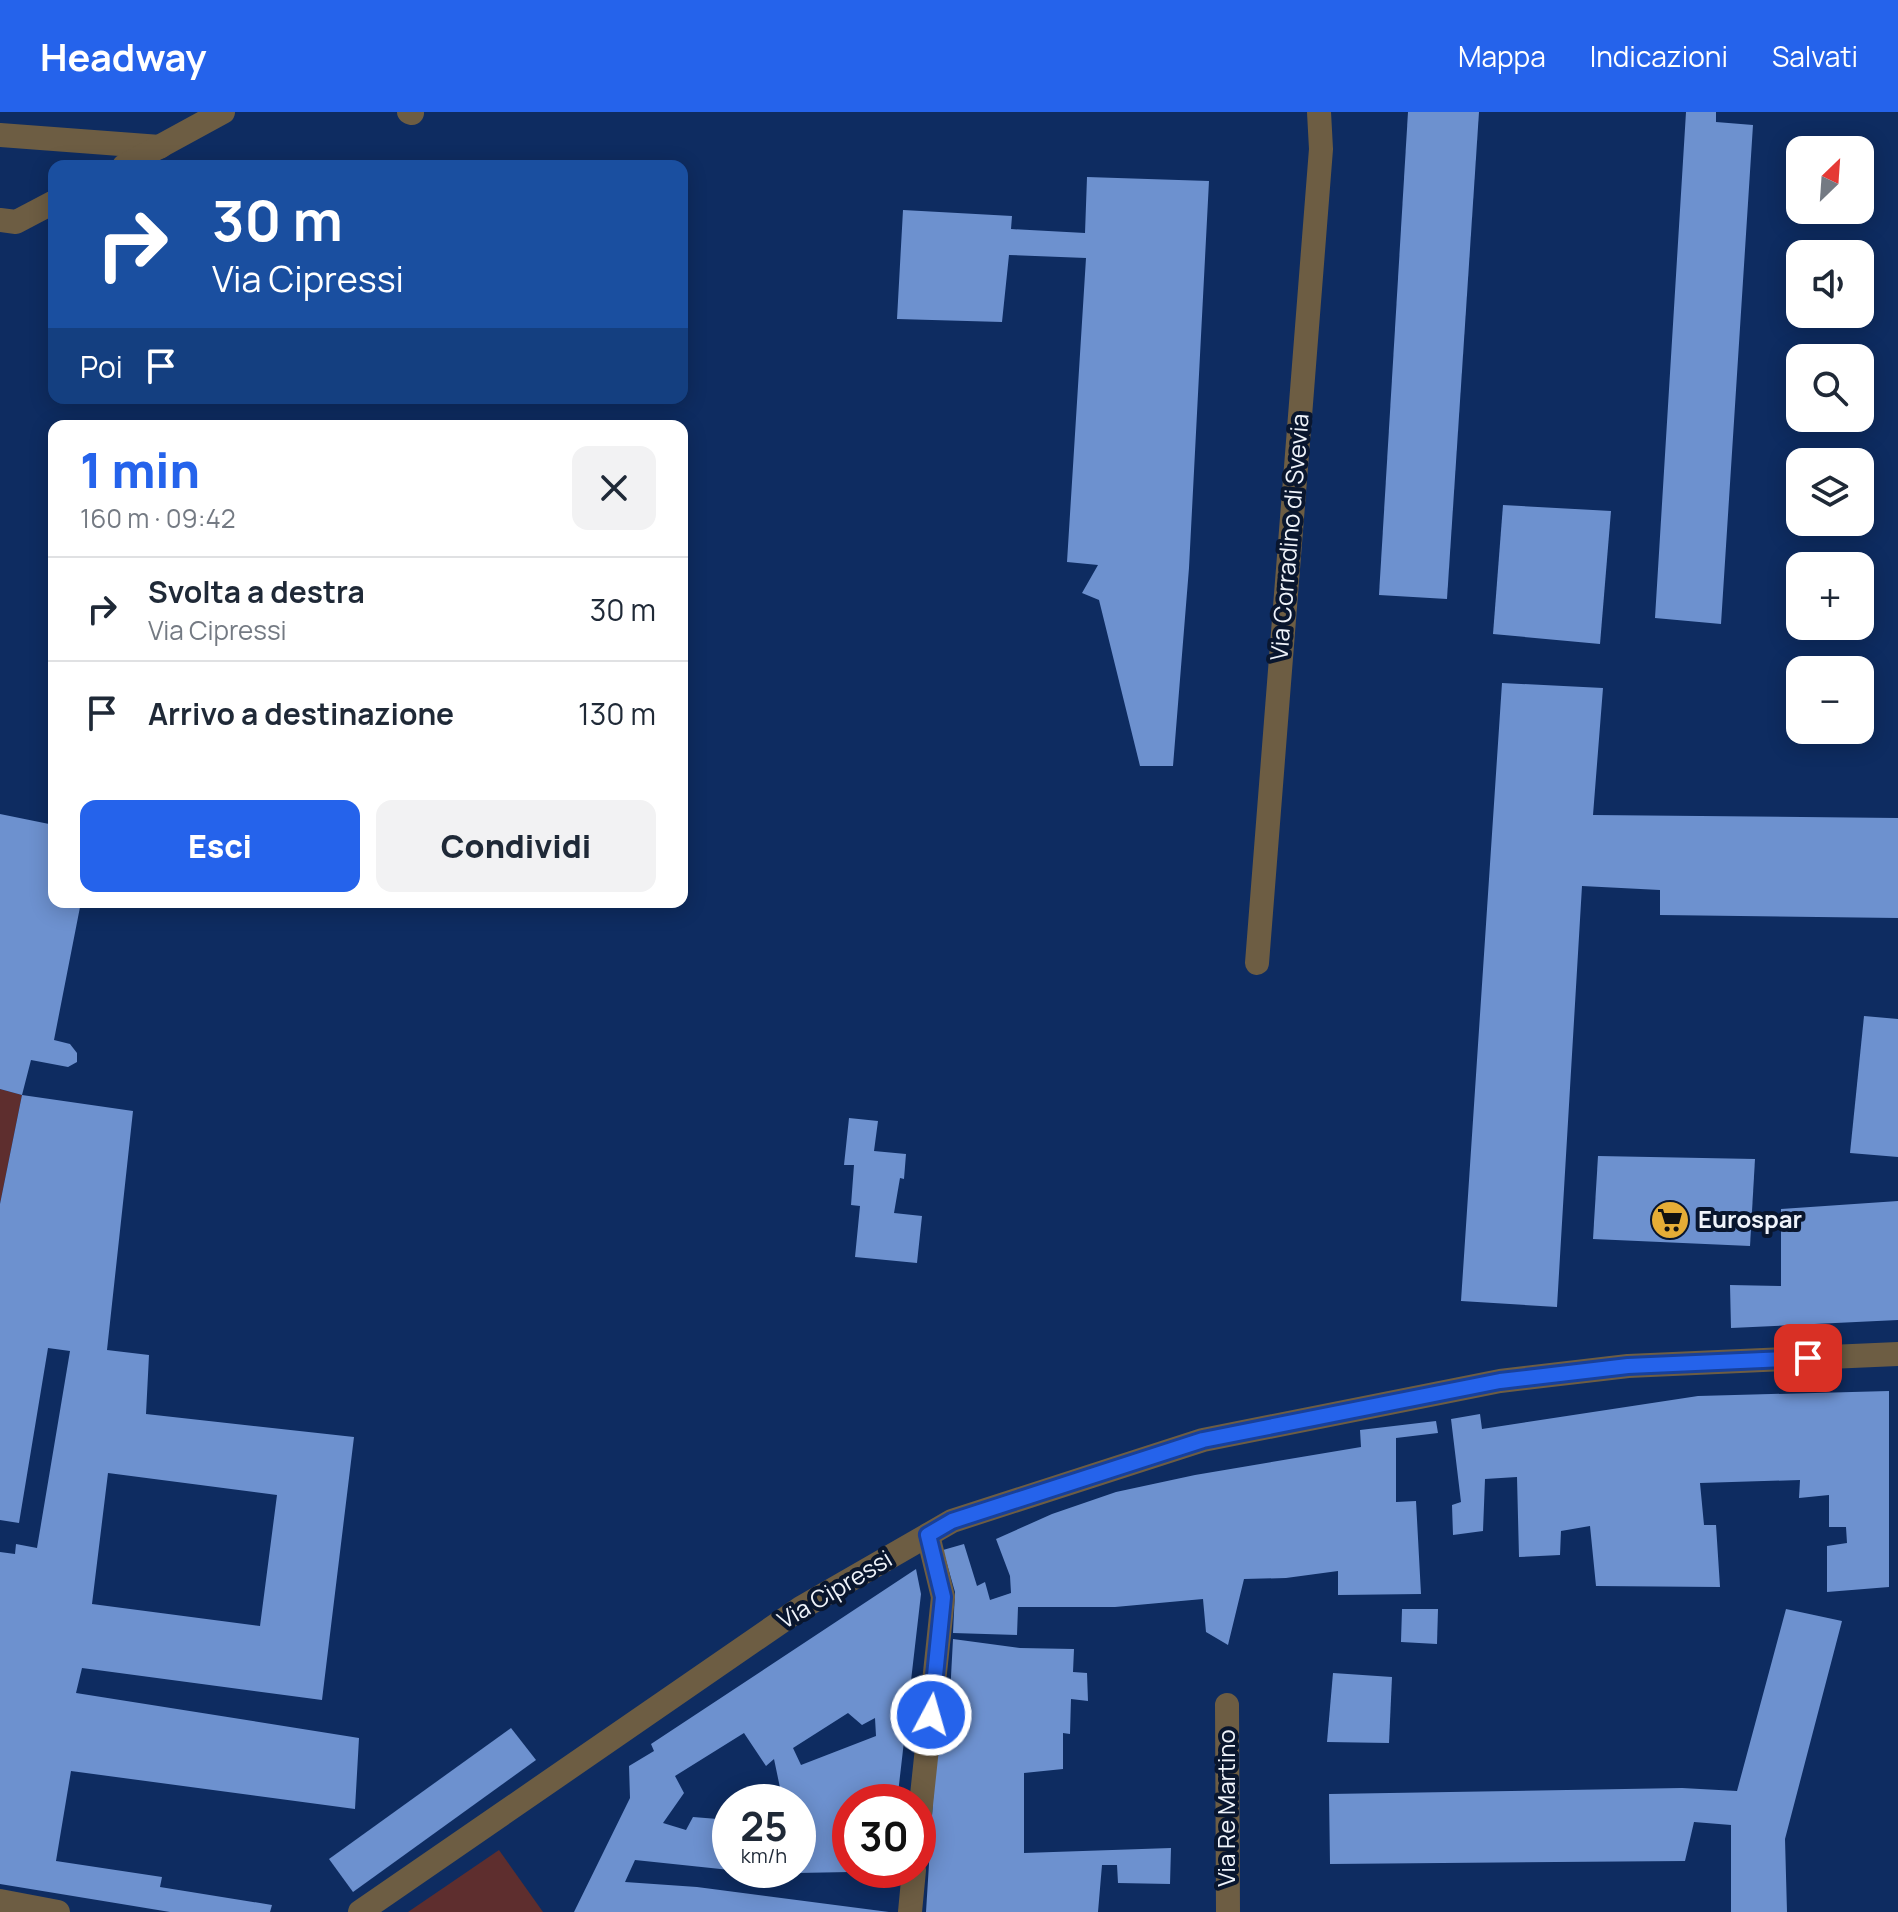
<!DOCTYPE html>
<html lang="it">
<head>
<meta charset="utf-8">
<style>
	body { margin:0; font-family:Manrope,sans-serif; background:#f2f2f3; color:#1f2937; height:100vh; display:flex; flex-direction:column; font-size:30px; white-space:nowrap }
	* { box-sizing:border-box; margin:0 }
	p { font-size:26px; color:#747a83 }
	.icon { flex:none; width:44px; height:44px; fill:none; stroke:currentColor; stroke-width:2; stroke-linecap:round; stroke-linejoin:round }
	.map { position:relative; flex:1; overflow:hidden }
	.side { position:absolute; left:48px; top:308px; width:640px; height:488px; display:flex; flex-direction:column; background:#fff; border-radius:16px; box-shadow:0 4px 20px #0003 }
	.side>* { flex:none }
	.guide { position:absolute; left:48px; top:48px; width:640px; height:244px; border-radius:16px; box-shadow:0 4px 20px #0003; background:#1a4fa0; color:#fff; overflow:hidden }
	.needle { width:52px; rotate:25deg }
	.buttons { position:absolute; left:1786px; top:24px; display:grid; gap:16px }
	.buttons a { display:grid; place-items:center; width:88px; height:88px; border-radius:16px; background:#fff; box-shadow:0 4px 20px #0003; font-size:40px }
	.speed { position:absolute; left:712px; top:1672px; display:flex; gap:16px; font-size:40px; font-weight:700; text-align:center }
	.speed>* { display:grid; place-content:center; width:104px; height:104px; border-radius:50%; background:#fff; box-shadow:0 4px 20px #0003; line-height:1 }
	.speed small { font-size:20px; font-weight:400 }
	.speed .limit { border:12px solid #d22; background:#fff; color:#111 }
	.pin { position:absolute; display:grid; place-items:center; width:68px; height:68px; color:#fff; margin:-34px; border-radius:16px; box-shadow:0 4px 12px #0006 }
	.me { position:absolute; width:88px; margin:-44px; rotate:6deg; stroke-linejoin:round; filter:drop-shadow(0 0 6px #0008) }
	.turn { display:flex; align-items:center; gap:28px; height:168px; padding:0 32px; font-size:36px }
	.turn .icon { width:104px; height:104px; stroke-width:2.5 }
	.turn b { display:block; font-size:56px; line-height:68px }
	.then { display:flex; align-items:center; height:76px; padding:0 32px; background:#0003; gap:16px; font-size:30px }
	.round { display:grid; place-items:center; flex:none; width:84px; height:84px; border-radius:16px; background:#f2f2f3 }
	.summary { display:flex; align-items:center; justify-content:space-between; height:136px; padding:0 32px }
	h1 { font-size:48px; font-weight:800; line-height:60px; color:#2563eb }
	.button { display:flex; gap:16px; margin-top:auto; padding:16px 32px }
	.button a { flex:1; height:92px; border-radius:16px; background:#2563eb; color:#fff; font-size:32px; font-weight:800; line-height:92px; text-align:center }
	.button a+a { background:#f2f2f3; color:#1f2937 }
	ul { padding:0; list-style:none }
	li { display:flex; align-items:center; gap:24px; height:104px; padding:0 32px; border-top:2px solid #e0e1e3 }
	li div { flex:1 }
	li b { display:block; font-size:30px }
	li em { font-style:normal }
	header { display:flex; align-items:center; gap:48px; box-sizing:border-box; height:112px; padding:0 40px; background:#2563eb; color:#fff }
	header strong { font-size:38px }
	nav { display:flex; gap:44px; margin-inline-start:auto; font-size:28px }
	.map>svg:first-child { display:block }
	.green { fill:#5e2e2e }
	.building { fill:#6d91cf; fill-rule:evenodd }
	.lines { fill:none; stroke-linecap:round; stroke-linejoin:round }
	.minor { stroke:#6d5d43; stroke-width:24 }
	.route-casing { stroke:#184099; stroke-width:20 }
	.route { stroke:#2563eb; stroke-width:14 }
	.labels { text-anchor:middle; stroke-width:8; stroke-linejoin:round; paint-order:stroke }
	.street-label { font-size:24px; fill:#eff3fa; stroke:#09162e }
	.poi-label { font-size:24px; font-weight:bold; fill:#eff3fa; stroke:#09162e; text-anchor:start }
</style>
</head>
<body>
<header>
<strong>Headway</strong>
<nav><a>Mappa</a><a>Indicazioni</a><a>Salvati</a></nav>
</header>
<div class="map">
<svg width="1898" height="1800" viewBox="0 0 1898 1800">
	<rect width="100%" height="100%" fill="#0e2c61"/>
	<g class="green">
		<polygon points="0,977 22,983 0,1092"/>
		<polygon points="499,1738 543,1800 408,1800"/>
	</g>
	<g class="building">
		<polygon points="1408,0 1479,0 1447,487 1379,483"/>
		<polygon points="1686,0 1716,0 1716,10 1753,13 1721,512 1655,506"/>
		<polygon points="1087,65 1209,69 1189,456 1173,654 1140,654 1099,488 1082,481 1098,453 1067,450 1086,146 1009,143 1002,210 897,207 903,98 1012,104 1011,117 1085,121"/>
		<polygon points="1503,393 1611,399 1600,532 1493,522"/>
		<polygon points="1502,571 1603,576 1593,703 1898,706 1898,806 1660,803 1660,778 1582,774 1557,1195 1461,1189"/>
		<polygon points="0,702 54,713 54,790 81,790 54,928 70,932 77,941 77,950 68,955 31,948 22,983 0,977"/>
		<polygon points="1864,904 1898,907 1898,1045 1850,1041"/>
		<path d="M 22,983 L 133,999 L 107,1238 L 149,1243 L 146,1302 L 354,1325 L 322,1588 L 82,1556 L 76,1581 L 359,1626 L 355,1697 L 71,1659 L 56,1749 L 162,1765 L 160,1775 L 272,1793 L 270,1800 L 170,1800 L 0,1772 L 0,1440 L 15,1442 L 16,1432 L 37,1436 L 70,1239 L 48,1236 L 19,1411 L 0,1408 L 0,1092 ZM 108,1361 L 277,1383 L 260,1514 L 92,1492 Z"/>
		<polygon points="849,1006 878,1009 874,1039 906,1042 904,1067 900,1066 894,1101 922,1104 917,1151 855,1145 860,1094 851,1093 854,1053 844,1053"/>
		<polygon points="1598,1044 1755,1047 1750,1134 1593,1127"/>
		<polygon points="1898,1089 1898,1208 1731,1216 1730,1173 1781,1174 1781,1097"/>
		<polygon points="1889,1279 1889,1475 1827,1480 1827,1434 1847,1431 1846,1415 1829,1415 1829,1383 1799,1386 1800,1368 1700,1371 1704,1413 1716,1413 1720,1475 1596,1474 1590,1414 1561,1419 1560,1443 1519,1445 1517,1365 1485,1367 1483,1419 1453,1423 1452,1393 1461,1390 1451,1307 1480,1302 1482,1317 1698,1284"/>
		<polygon points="1436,1309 1438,1321 1396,1326 1396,1390 1416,1389 1421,1482 1338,1483 1338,1459 1286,1466 1244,1467 1228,1533 1206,1520 1203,1487 1115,1495 1018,1495 1017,1523 953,1521 955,1480 943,1438 964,1432 977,1474 985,1470 990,1488 1011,1481 1010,1464 996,1427 1052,1402 1116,1380 1195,1363 1361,1335 1360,1318"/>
		<path d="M 916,1457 L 921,1482 L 897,1690 L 850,1690 L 850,1760 L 797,1761 L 798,1690 L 783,1690 L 774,1647 L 766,1654 L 744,1621 L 675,1664 L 684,1681 L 663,1711 L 686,1718 L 693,1705 L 730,1708 L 730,1758 L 635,1748 L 625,1770 L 697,1775 L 889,1800 L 574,1800 L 630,1686 L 629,1654 L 654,1639 L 651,1632 ZM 848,1601 L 862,1613 L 875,1606 L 876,1624 L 801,1653 L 793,1636 Z"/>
		<polygon points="1402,1497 1438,1497 1437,1532 1401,1530"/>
		<polygon points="1786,1497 1842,1509 1785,1727 1787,1800 1731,1800 1731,1713 1694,1710 1685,1749 1330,1752 1329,1682 1682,1676 1737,1679"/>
		<polygon points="953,1527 1020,1536 1074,1537 1073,1560 1087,1561 1088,1589 1071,1587 1070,1622 1063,1621 1063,1657 1024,1661 1024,1741 1171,1736 1170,1772 1118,1771 1117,1753 1102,1753 1098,1800 926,1800 936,1640 947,1639"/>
		<polygon points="1333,1561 1392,1565 1389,1631 1327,1630"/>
		<polygon points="511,1616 536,1648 353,1780 329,1747"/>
	</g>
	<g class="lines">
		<g class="minor">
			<polyline points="409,0 412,1"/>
			<polyline points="0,23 160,35"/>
			<polyline points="124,54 223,0"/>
			<polyline points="0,108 16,110 54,90"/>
			<polyline points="1257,851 1321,37 1319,0"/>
			<polyline points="1227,1593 1228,1800"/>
			<polyline points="918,1721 943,1485 928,1423"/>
			<polyline points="0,1789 58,1800"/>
			<polyline points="360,1800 801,1496 952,1409 1203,1328 1500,1269 1628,1254 1898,1242"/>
			<polyline points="910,1800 914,1758"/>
		</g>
	</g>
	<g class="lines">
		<g class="route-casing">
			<polyline id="route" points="931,1603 943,1485 928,1423 952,1409 1203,1328 1500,1269 1628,1254 1808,1246"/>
		</g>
		<use href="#route" class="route"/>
	</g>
	<defs>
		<g id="supermarket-disc" transform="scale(2)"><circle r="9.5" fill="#e6ad36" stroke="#09162e"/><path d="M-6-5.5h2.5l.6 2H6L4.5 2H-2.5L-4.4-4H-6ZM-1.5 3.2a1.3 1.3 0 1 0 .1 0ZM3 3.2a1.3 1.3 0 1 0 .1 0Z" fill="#111"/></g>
	</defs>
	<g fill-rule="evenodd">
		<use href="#supermarket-disc" x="1670" y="1108"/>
	</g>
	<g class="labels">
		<g class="street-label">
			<text transform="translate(1290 425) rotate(-85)" y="8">Via Corradino di Svevia</text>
			<text transform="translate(835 1478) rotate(-31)" y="8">Via Cipressi</text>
			<text transform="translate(1227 1696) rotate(-90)" y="8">Via Re Martino</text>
		</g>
		<g class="poi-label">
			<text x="1698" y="1116">Eurospar</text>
		</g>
	</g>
</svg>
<div class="buttons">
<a><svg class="needle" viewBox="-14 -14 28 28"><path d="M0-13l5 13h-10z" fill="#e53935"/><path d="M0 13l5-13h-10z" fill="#747a83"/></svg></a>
<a><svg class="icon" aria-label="sound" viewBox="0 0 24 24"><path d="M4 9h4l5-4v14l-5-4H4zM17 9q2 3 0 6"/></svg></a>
<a><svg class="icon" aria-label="search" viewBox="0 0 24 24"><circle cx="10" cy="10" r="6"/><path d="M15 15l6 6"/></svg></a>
<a><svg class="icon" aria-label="layers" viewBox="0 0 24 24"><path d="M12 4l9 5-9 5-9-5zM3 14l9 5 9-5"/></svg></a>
<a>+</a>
<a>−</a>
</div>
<div class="speed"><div>25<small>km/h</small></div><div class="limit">30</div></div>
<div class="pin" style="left:1808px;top:1246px;background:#d93025"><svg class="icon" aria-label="arrive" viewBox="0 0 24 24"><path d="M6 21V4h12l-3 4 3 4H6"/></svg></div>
<svg class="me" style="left:931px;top:1603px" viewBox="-20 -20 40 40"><circle r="17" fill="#2563eb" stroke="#fff" stroke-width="3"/><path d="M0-11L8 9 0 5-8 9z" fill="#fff"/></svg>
<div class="guide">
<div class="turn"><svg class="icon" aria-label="right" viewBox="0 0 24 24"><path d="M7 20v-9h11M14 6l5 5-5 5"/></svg><div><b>30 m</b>Via Cipressi</div></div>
<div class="then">Poi<svg class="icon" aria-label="arrive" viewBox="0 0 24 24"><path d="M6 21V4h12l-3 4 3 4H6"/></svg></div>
</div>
<section class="side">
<div class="summary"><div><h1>1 min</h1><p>160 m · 09:42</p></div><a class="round"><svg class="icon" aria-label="close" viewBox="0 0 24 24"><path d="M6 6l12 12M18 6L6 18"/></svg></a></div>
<ul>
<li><svg class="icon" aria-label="right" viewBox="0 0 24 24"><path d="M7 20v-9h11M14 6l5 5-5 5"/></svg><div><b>Svolta a destra</b><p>Via Cipressi</p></div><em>30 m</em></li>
<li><svg class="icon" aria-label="arrive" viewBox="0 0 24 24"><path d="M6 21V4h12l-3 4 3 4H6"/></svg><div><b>Arrivo a destinazione</b></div><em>130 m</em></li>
</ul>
<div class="button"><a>Esci</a><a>Condividi</a></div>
</section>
</div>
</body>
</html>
